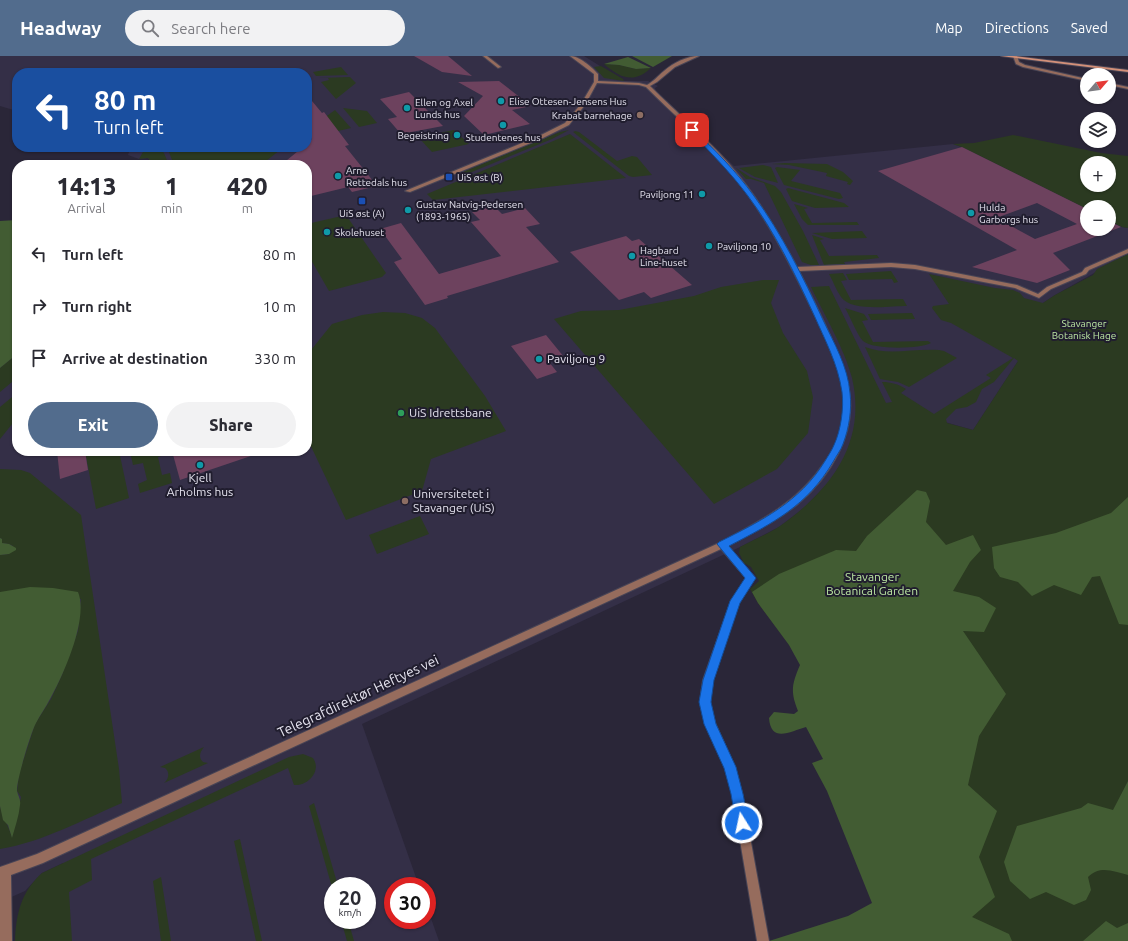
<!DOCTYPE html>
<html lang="en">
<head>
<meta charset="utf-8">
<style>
	body { margin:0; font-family:Ubuntu,sans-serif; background:#f2f2f3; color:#2b2b33; height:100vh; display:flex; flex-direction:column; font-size:15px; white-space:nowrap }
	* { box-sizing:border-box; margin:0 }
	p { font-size:13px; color:#7c7c81 }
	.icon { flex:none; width:22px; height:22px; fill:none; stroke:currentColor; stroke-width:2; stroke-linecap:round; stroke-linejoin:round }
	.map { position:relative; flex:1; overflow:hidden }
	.side { position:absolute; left:12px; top:104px; width:300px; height:296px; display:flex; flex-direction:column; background:#fff; border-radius:16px; box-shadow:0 1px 3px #0004 }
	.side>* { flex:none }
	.top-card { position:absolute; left:12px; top:12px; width:300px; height:84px; border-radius:16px; box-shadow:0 1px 3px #0004; background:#1a4fa0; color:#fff; overflow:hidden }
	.needle { width:26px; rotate:62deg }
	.buttons { position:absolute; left:1080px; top:12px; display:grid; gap:8px }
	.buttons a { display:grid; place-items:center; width:36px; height:36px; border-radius:50%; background:#fff; box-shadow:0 1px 3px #0004; font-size:20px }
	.speed { position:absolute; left:324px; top:821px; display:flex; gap:8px; font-size:20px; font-weight:700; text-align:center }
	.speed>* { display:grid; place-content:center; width:52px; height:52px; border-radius:50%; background:#fff; box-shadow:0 1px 3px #0004; line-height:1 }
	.speed small { font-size:10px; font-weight:400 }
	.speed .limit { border:6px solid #d22; background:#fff; color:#111 }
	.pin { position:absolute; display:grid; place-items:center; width:34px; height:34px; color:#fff; margin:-17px; border-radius:8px; box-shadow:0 2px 6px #0006 }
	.me { position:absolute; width:44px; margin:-22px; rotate:350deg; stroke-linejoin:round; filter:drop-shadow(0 0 3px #0008) }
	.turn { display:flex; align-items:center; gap:14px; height:84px; padding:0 16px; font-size:18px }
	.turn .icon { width:52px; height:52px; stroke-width:2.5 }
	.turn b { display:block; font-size:28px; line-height:34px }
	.eta { display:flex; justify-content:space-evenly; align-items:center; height:68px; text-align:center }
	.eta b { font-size:24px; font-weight:800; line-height:28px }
	.button { display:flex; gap:8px; margin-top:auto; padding:8px 16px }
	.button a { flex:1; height:46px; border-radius:24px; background:#526c8d; color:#fff; font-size:16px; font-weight:800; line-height:46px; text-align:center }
	.button a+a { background:#f2f2f3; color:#2b2b33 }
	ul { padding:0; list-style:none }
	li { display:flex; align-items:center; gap:12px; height:52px; padding:0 16px }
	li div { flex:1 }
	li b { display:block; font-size:15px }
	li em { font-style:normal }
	header { display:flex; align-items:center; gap:24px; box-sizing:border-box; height:56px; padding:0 20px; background:#526c8d; color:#fff }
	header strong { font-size:19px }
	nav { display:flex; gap:22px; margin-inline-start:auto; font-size:14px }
	.search { width:280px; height:36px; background:#f2f2f3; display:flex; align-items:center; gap:10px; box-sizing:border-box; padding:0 14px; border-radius:22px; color:#7c7c81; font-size:15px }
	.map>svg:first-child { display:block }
	.built { fill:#342f47; fill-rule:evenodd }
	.green { fill:#2b3a21; fill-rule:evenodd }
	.forest { fill:#425c33 }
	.building { fill:#6d425e; fill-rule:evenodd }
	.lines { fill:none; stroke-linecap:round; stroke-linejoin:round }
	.minor-casing { stroke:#484455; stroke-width:2 }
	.secondary-casing { stroke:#484455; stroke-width:2 }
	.minor { fill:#966c5d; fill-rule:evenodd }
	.secondary { fill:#d39079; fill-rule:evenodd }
	.route { fill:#1a73e8; stroke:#114b97 }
	.culture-dot { fill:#0f9aa8; stroke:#201d2e; stroke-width:1.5 }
	.education-dot { fill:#8d6e63; stroke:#201d2e; stroke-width:1.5 }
	.transit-dot { fill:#1a4fb4; stroke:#201d2e; stroke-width:1.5 }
	.leisure-dot { fill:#2e9e5b; stroke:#201d2e; stroke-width:1.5 }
	.labels { text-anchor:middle; stroke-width:4; stroke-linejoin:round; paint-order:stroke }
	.far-poi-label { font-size:10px; fill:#e4e2ee; stroke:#201d2e; text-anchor:start }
	.far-park-label { font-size:10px; fill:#bbe6a2; stroke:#201d2e }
	.poi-label { font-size:12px; fill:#e4e2ee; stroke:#201d2e; text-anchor:start }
	.park-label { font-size:12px; fill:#bbe6a2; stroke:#201d2e }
	.near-street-label { font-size:14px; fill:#e4e2ee; stroke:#201d2e }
</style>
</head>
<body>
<header>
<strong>Headway</strong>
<div class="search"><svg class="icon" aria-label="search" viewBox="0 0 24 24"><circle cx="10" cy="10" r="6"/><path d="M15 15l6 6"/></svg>Search here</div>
<nav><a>Map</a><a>Directions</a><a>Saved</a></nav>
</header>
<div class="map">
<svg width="1128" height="885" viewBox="0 0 1128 885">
	<rect width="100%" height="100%" fill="#2a2638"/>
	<path class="built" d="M 0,0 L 584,0 L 624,25 L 648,25 L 658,30 L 655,32 L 656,35 L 734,110 L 953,88 L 961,91 L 1087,153 L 1087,173 L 1109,173 L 1109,165 L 1122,171 L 1128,172 L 1128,198 L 1055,239 L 1043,247 L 1020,302 L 973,374 L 945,366 L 856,362 L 854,374 L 846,399 L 838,412 L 829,426 L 805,451 L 779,471 L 740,491 L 362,668 L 419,830 L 393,830 L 393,864 L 427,864 L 427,851 L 439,885 L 68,885 L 63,807 L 42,817 L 25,835 L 0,846 L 0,312 L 17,298 L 17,395 L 307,395 L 307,109 L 154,109 L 148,102 L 139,103 L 128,99 L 129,96 L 125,91 L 307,91 L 307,17 L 17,17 L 17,55 L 0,50 ZM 333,830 L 367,830 L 367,864 L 333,864 Z"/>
	<g class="green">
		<path d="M 604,8 L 619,9 L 636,13 L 651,12 C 634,28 620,22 604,8 Z"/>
		<polygon points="601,10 623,23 624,25 604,22 594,11"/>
		<polygon points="341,11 348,19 316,20 313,16"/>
		<polygon points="350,21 356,27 336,43 321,26 329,24 328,22 319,22"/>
		<polygon points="343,52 367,55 377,67 359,71"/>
		<polygon points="335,54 351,72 338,75 313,70"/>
		<polygon points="454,74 469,88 432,96 418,81"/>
		<polygon points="569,74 552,83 467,118 463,116 560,76"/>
		<polygon points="575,75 579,76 617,105 632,100 637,101 652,119 633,121 629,120 573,76"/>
		<polygon points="570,78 626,122 433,144 427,138"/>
		<path d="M 1013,79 L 1101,97 L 1128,100 L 1128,172 L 1122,171 L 1109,165 L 1109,151 L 1087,151 L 1087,153 L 962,91 L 953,88 L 974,87 ZM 1087,107 L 1109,107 L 1109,129 L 1087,129 Z"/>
		<polygon points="167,91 268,91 280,94 261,109 174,109"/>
		<polygon points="160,93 164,97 169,109 154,109 148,102 139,103 143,96"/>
		<polygon points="785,107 827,108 843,116 853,125 850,129 847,128 848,126 826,120 827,117 789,109 772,108"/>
		<polygon points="763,109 771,111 778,127 755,121 739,112"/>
		<polygon points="777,111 800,114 791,125 840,137 843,142 839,143 784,129 775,112"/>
		<polygon points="736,112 750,121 775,130 781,136 803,175 819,209 811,209 802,206 764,127 751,123 746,123"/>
		<polygon points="788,132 844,147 849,151 815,152 792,145 786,133"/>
		<polygon points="794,148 808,152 804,153 812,167 857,166 859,169 808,169 802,163"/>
		<polygon points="346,159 386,217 382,221 329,235 307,197 307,168"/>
		<polygon points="862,175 867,182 832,183 812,177"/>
		<polygon points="812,179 824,183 820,184 829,200 877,199 879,202 844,206 845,208 824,209"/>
		<path d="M 1128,198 L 1128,725 L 1114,754 L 1128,766 L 1128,885 L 827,885 L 975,837 L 758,547 L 750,533 L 759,525 L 751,511 L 744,507 L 739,497 L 740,491 C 753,484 768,478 780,470 C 831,434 867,387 852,322 C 845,294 824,258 811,231 L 829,230 L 886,347 L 892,346 L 882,326 C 891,326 898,328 906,333 L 901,337 L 934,358 L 991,322 L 986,319 L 1013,302 L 951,267 L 941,264 L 932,252 L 933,250 L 949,248 L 929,218 L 995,232 L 1013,234 L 1020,237 L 1024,242 L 1043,247 L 1055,239 L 1093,219 L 1097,213 ZM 1014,302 L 1018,305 L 973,374 L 947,367 L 946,363 L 956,353 L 967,351 L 976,346 L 982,333 L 994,326 Z"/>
		<polygon points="891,215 898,226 894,227 892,223 849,224 846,218"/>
		<path d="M 843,217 L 847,224 L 841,225 L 851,244 L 903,243 L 907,250 C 891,250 851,256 841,241 C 836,234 833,225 829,218 Z"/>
		<polygon points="763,224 779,224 771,247 783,277 807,315 813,341 808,377 777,413 714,448 554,263 581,255 619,254 694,240 721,231"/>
		<path d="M 845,252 L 864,258 L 868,264 L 862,265 L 873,286 L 928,285 L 931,287 C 920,293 873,294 863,285 C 857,279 850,260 845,252 Z"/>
		<polygon points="383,256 405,257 422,262 435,272 485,340 506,375 431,403 422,435 346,464 307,382 307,299 332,268 362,259"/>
		<polygon points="912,257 915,263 871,264 868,258"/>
		<path d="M 865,291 C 888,300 914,292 939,294 L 944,295 L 957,302 L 909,331 L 898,326 L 880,323 Z"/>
		<polygon points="17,298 17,317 12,321 12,326 0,336 0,312"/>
		<polygon points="17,337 17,362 0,383 0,351"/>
		<polygon points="85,395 119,395 129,442 96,453"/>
		<polygon points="148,395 164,395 165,399 158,401 162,419 170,417 172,427 140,437 138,428 147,424 143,407 133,409 131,400"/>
		<path d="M 0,413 L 21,414 L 30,417 L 81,459 L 119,713 L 122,747 C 82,764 43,786 0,793 L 0,750 C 3,762 8,769 12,781 L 21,741 L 17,735 L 19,718 L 35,668 L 51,643 L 62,619 L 78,575 L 81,543 L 0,536 L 0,499 L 9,498 L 13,490 L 9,488 L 1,487 L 2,483 L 0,482 Z"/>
		<polygon points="420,460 429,478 377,498 369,479"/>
		<path d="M 204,691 C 200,696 198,701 203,706 L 208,707 L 164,727 C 169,723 170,716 165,712 L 160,711 Z"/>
		<path d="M 303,698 L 313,702 C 322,715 308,730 294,729 L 288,712 L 91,803 L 92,824 L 69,836 L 72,885 L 15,885 C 16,858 21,836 42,817 L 289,701 Z"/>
		<polygon points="314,747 338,830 333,830 333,835 309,750"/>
		<polygon points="240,783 262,885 256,885 234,785"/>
		<polygon points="161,821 171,885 161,885 153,825"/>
		<polygon points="341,864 348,864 354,885 347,885"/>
	</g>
	<g class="forest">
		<polygon points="632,0 672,0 653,11"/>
		<polygon points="628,1 651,12 636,13 619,9 604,8"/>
		<polygon points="17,164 17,298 0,312 0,165"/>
		<path d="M 917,434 L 926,436 L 930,445 L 926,466 L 946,489 L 973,479 L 981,494 L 970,506 L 953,535 L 979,541 L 996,552 L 984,576 L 963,575 L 1006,638 L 979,680 L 968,729 L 997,755 L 979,801 L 995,841 L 972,861 L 1009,878 L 1012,885 L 769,885 L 848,860 L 872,847 L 827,735 L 812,707 L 823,703 L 806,671 C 791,675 771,688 769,662 L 774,656 L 794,658 L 798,655 C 790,635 792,628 800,609 L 789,589 L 758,547 L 752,536 L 779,518 L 836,494 L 856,495 L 867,480 Z"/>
		<polygon points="1128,441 1128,569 1119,568 1100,520 1092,521 1081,539 1054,529 1032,540 1018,526 1000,521 994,512 992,491 1056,477 1111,457"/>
		<polygon points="0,482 2,483 2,487 9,488 16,492 16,494 9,498 0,499"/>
		<path d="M 30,531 L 53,532 L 78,536 C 89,562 63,620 50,643 C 46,651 40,659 36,667 C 31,676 16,726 17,735 C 18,740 21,743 20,749 C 19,760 15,771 12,782 L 8,769 L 3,764 L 0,750 L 0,536 Z"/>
		<path d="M 1128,725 L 1128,819 C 1113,815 1100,809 1088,821 L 1091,834 L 1086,844 L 1074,849 L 1046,836 L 1030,843 L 1010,825 L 1004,806 L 1017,770 L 1081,752 L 1088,747 L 1113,754 Z"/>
		<polygon points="1106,865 1117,872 1128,867 1128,885 1083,885"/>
	</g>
	<g class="building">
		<polygon points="414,0 448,0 472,20 442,16"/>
		<polygon points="499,25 531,50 512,54 530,68 484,79 464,60 483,40 458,26"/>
		<polygon points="409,36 443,70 401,78 388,63 397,61 380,43"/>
		<polygon points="307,39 322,57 324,56 349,89 345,90 377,130 352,136 348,131 307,141 307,109 281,109 303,91 307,91 307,87 312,83 307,76"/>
		<path d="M 962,91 L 1087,153 L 1087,173 L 1109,173 L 1109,165 L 1121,171 L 1053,197 L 1070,214 L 1037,227 L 972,211 L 1017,194 L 878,115 ZM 1037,147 L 1077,168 L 1035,183 L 996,162 Z"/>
		<polygon points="494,150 502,158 525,152 540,168 526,171 559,206 447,240 448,242 425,249 394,206 402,203 380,173 401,167 439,218 501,200 471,166 480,164 472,156"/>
		<polygon points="626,180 632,185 639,183 692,229 651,242 644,236 619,244 570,196"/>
		<polygon points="546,279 564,301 549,306 557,316 537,323 511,290"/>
		<polygon points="57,395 85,395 88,414 60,423"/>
		<polygon points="172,395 257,395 257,398 180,424"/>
	</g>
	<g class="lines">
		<g class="minor-casing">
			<g id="minor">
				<polygon points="483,0 487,0 501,11 498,12"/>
				<path d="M 570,0 C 579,0 592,11 598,18 L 598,25 L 639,27 L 647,29 C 654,25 658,20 664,15 C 673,7 687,0 699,0 L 675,11 L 657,26 L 650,30 C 677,57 706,81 730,109 C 757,140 778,175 797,211 L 891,207 L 915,209 L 1017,229 L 1038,238 L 1047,231 L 1082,216 L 1085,212 L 1128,193 L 1128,197 L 1089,214 L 1086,218 L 1051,233 L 1039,242 L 1015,232 L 915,213 L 891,211 L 799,215 C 808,232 816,249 824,266 C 834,288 845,310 849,334 C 857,378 830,421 798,448 C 777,465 752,477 728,490 L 755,522 L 739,547 L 713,624 L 710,646 L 715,667 L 735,711 L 742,737 L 769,885 L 757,885 L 732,737 L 725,712 L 705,668 L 700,646 L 703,624 L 731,545 L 746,522 L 721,493 L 43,807 L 11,819 L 12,885 L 0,885 L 0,811 L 37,798 L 719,487 C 760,465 797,447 824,407 C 828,402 832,396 835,390 C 842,374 845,353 843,336 C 840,310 827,286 816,262 C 791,210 765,156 727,112 C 702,83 673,58 646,31 L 639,29 L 597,27 L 585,49 L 569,69 L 543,82 L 410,136 L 405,135 L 539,80 L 565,67 L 581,48 L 594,26 L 594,18 Z"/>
				<polygon points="1013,0 1017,0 1019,6 1025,9 1087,23 1087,25 1023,11 1016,8"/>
				<polygon points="1109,27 1128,31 1128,33 1109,29"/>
			</g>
		</g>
		<g class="secondary-casing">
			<polygon id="secondary" points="1001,0 1013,0 1128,14 1128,16"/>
		</g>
		<use href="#minor" class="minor"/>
		<use href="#secondary" class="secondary"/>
	</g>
	<path class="route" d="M 690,73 L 693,73 C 715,94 736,115 754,140 C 782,178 803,221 823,264 C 834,287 848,311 850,337 C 852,354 849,372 843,388 C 841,394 836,400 833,406 C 807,450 773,467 729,490 L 756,522 L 740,547 L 714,624 L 711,646 L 716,668 L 736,711 L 743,738 L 749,767 L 747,771 L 742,773 L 738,771 L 736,767 L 731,738 L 724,712 L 704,668 L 699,646 L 703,624 L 730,545 L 745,522 L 717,488 L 719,486 C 761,465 800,446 825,405 C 828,400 832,394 834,389 C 841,374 844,352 842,336 C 838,308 825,284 814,259 C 795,218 775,176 748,140 C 731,117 710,96 690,75 Z"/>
	<g class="culture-dot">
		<circle cx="501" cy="45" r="4"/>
		<circle cx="407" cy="52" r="4"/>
		<circle cx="503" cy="69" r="4"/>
		<circle cx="457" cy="79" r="4"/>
		<circle cx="338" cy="120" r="4"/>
		<circle cx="702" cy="138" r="4"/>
		<circle cx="408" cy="154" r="4"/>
		<circle cx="971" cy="157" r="4"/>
		<circle cx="327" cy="176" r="4"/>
		<circle cx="709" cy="190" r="4"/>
		<circle cx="632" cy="200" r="4"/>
		<circle cx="539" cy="303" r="4"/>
		<circle cx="200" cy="409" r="4"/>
	</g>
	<g class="education-dot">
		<circle cx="640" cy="59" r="4"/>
		<circle cx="405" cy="445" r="4"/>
	</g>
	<g class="transit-dot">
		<rect x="445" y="117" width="8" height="8" rx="2"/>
		<rect x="358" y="141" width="8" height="8" rx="2"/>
	</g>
	<circle class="leisure-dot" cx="401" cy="357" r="4"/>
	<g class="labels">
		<g class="far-poi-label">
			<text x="509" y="49">Elise Ottesen-Jensens Hus</text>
			<text x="415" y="50">Ellen og Axel<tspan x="415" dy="12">Lunds hus</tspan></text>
			<text x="632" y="63" text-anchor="end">Krabat barnehage</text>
			<text x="449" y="83" text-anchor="end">Begeistring</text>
			<text x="503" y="85" text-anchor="middle">Studentenes hus</text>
			<text x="346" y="118">Arne<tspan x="346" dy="12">Rettedals hus</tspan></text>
			<text x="457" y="125">UiS øst (B)</text>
			<text x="694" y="142" text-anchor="end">Paviljong 11</text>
			<text x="416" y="152">Gustav Natvig-Pedersen<tspan x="416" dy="12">(1893-1965)</tspan></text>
			<text x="979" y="155">Hulda<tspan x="979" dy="12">Garborgs hus</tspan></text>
			<text x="362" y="161" text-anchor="middle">UiS øst (A)</text>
			<text x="335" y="180">Skolehuset</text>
			<text x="717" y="194">Paviljong 10</text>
			<text x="640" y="198">Hagbard<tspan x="640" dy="12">Line-huset</tspan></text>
		</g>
		<g class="far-park-label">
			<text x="1084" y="271">Stavanger<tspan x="1084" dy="12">Botanisk Hage</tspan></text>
		</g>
		<g class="poi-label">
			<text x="547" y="307">Paviljong 9</text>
			<text x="409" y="361">UiS Idrettsbane</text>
			<text x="200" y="426" text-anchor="middle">Kjell<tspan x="200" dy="14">Arholms hus</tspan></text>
			<text x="413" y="442">Universitetet i<tspan x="413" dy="14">Stavanger (UiS)</tspan></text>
		</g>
		<g class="park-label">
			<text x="872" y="525">Stavanger<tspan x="872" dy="14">Botanical Garden</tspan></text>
		</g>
		<g class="near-street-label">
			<text transform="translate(358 640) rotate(-25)" y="5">Telegrafdirektør Heftyes vei</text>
		</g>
	</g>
</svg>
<div class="buttons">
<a><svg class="needle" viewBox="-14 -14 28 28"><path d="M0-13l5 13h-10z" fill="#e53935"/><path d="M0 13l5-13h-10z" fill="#7c7c81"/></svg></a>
<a><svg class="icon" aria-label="layers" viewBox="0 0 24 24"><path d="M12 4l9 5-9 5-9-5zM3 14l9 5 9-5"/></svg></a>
<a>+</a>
<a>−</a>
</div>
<div class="speed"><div>20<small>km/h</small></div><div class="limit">30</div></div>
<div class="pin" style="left:692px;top:74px;background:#d93025"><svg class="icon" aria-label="arrive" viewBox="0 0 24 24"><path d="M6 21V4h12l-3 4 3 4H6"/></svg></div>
<svg class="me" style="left:742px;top:767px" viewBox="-20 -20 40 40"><circle r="17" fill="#1a73e8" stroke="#fff" stroke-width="3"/><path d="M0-11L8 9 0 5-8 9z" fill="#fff"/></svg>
<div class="top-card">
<div class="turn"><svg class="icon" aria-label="left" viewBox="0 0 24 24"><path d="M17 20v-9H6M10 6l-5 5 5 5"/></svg><div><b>80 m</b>Turn left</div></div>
</div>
<section class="side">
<div class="eta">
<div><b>14:13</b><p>Arrival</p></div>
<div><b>1</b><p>min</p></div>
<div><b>420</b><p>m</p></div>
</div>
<ul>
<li><svg class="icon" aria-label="left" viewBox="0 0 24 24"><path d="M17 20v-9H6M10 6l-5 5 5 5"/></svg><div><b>Turn left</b></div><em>80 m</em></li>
<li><svg class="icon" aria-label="right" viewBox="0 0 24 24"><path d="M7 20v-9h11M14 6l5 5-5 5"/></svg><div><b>Turn right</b></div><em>10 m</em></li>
<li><svg class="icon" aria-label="arrive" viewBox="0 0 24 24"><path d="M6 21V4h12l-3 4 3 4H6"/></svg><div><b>Arrive at destination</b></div><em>330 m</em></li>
</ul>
<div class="button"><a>Exit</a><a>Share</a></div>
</section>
</div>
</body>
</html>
